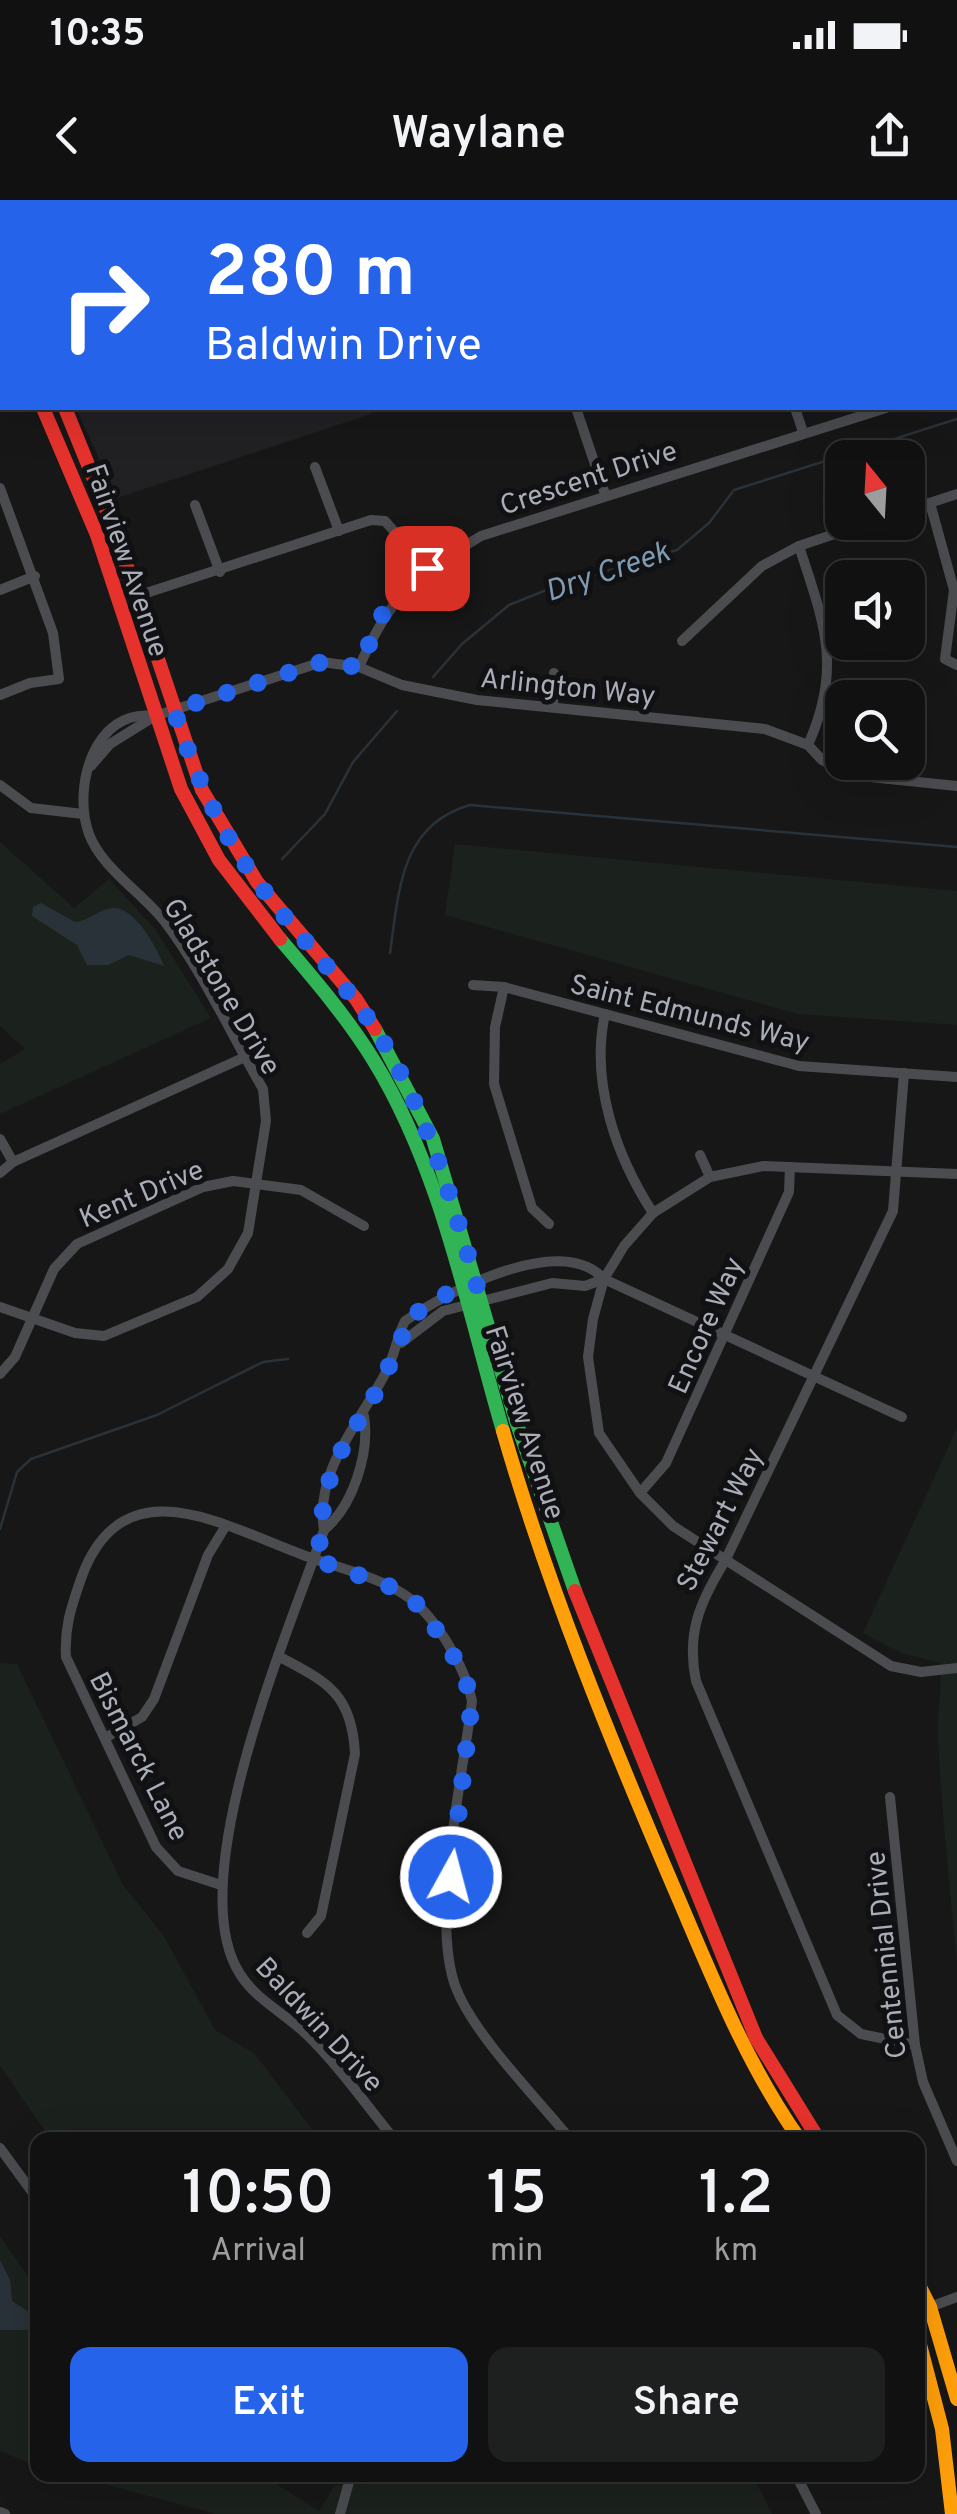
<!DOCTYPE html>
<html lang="en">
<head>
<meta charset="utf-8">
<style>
	body { margin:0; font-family:Overpass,sans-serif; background:#1e1f1f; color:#f1f3f6; height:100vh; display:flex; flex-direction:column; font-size:38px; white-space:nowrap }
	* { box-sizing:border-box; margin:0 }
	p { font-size:32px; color:#9c9d9f }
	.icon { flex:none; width:55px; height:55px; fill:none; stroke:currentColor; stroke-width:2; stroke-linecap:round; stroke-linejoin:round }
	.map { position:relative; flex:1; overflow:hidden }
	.details { position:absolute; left:30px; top:1932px; width:895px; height:350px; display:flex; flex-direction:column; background:#111; border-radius:20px; box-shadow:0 10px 40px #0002,0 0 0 2px #303131 }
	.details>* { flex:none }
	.banner { position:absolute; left:0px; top:0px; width:958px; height:210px; box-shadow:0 10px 40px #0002,0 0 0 2px #303131; background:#2563eb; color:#fff; overflow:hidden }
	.needle { width:65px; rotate:342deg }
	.buttons { position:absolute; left:825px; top:240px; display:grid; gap:20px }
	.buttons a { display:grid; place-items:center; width:100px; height:100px; border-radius:20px; background:#111; box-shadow:0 10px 40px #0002,0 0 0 2px #303131; font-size:50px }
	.pin { position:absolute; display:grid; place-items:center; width:85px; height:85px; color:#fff; margin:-42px; border-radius:20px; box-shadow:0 5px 15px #0006 }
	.me { position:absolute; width:110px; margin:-55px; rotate:7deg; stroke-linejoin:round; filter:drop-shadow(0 0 8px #0008) }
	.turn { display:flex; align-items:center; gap:35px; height:210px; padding:0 40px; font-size:45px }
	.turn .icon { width:130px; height:130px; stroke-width:2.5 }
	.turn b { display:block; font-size:70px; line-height:85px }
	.eta { display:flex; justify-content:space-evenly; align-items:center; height:170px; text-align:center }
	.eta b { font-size:60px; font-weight:600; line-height:70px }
	.cta { display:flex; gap:20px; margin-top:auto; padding:20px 40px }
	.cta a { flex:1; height:115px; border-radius:20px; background:#2563eb; color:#fff; font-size:40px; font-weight:600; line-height:115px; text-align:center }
	.cta a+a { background:#1e1f1f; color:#f1f3f6 }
	.status { display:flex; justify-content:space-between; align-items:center; height:70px; padding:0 50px; background:#111; direction:ltr }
	.status svg { height:28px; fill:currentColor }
	header { display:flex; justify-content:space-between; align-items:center; height:130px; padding:0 40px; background:#111; font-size:45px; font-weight:600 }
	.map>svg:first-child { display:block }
	.built { fill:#212124 }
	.green { fill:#1b211c }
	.water { fill:#2a3239 }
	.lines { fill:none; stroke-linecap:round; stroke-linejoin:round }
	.stream { stroke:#2a3239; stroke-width:2.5 }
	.street { stroke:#4b4c50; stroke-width:10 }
	.fast { stroke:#30b455; stroke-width:14 }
	.slow { stroke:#ff9f0a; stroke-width:14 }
	.jam { stroke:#e5322d; stroke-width:14 }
	.route { stroke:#2563eb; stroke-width:18; stroke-dasharray:0 32.4 }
	.labels { text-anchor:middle; stroke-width:10; stroke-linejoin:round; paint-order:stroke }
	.street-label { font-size:28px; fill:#a8adb8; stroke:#111113 }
	.water-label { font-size:30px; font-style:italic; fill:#7f9bb3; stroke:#111113 }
</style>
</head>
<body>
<div class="status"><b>10:35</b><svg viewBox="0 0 49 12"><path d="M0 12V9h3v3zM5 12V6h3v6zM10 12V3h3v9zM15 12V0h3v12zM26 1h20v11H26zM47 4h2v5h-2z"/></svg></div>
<header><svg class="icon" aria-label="back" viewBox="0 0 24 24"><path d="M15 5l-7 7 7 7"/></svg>Waylane<svg class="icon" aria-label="share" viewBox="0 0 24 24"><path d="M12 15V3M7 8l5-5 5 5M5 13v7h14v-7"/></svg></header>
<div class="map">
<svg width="957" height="2314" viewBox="0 0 957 2314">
	<rect width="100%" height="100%" fill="#171717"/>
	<polygon class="built" points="76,208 375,208 371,214 117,298"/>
	<g class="green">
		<polygon points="0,642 74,708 109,679 155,729 211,818 0,914 0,864 25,849 0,826"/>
		<polygon points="455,644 957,691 957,825 798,814 445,715"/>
		<path d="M 957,1228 L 957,1764 C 950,1689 942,1615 938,1540 C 936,1514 943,1489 940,1463 L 901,1453 L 863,1433 Z"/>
		<polygon points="0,1463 17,1464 123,1685 164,1736 215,1830 255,1854 320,1940 51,1940 0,1866"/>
		<polygon points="0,2036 37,2089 37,2266 0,2251"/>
		<polygon points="70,2275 262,2275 319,2311 335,2285 361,2284 365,2275 753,2275 772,2314 216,2314"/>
	</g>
	<g class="water">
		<path d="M 41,703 L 75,722 C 89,721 99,709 113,708 C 135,707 157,748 164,766 L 129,755 L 108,765 L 87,765 L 77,745 L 32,716 L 33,707 Z"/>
		<polygon points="0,2060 10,2080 12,2101 35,2116 28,2130 0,2130"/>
	</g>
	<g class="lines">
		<g class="stream">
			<polyline points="433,477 462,444 509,405 554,387 677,350 709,323 734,290 957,219"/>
			<polyline points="282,659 325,614 353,562 397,511"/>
			<path d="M 390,753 C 399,691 400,625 470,605 L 957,647"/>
			<polyline points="0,1329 17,1272 31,1259 157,1215 263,1162 288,1159"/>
		</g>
		<g class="street">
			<polyline points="429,0 430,2"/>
			<polyline points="506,0 506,2"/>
			<polyline points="591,0 592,2"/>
			<polyline points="846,0 848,2"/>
			<polyline points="642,2 646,0"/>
			<polyline points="955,187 957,187"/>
			<polyline points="576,208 605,294"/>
			<polyline points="795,208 803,232"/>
			<polyline points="315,267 339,331"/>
			<polyline points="0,288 53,433 59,479 30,483 0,495"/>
			<polyline points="930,303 954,390 945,459 957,465"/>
			<polyline points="195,305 220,372"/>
			<polyline points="908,310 957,294"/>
			<path d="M 799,346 C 824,423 843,467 808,545"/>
			<polyline points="0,390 35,376"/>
			<polyline points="137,396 371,320 385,321 427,369"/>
			<polyline points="682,441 762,366 799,346 870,322"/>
			<path d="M 359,467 C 392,394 413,377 481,336 L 886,208"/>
			<polyline points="553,507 554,473"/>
			<polyline points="91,566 110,544 155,516 322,462 359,467 402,485 477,500 765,529 808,545 822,560 851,575 957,586"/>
			<polyline points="0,585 31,608 83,614"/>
			<polyline points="473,785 504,787 799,866 957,877"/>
			<polyline points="504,787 495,827 494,884 532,1008 549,1024"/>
			<path d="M 605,814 C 590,882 616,956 653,1013"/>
			<path d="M 904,873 L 893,1011 L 725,1361 C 700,1402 686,1433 696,1481 L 837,1815 L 861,1834 L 915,1845"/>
			<polyline points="0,939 13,962"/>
			<polyline points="700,955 710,977"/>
			<polyline points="0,973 13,962 245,857"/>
			<polyline points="957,974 764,966 710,977 653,1013 624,1046 604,1079 593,1119 588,1157 599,1233 640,1293 673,1326 891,1466 921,1472 957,1468"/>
			<path d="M 0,1107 L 75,1133 L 104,1136 L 197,1097 L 228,1069 L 248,1033 L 266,921 L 263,889 C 231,834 203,772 165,722 C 143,693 102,669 89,634 C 72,588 94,508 154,516"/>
			<polyline points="401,1143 443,1111 552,1083 585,1086 604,1079"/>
			<polyline points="0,1174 15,1157 54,1069 77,1044 203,987 233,981 301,990 364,1026"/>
			<polyline points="640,1293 666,1263 789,992 790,967"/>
			<path d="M 324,1330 C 353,1306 370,1253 364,1216"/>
			<path d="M 278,1456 C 327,1482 352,1493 355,1554 L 321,1716 L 307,1733"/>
			<polyline points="105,1538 142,1517 154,1499 208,1355 225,1327"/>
			<polyline points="890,1597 915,1845 923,1882 957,1961"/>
			<path d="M 221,1685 L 178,1671 L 156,1647 L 66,1457 C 64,1426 72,1405 82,1376 C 124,1264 224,1326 303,1355 C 340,1369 393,1379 421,1408 C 443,1431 466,1470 472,1501 C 463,1575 430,1721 456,1788 C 474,1835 538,1899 571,1940"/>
			<path d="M 395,1940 C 366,1905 339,1866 307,1835 C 285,1813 257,1801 240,1774 C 180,1682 290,1428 324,1330 C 314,1271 361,1221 386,1172 C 395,1155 397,1136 405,1121 C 448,1091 561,1032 604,1079 L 902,1217"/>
			<polyline points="0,1948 38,2000"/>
			<polyline points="930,2107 957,2097"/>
			<polyline points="796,2275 816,2314"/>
			<polyline points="0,2312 5,2314"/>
			<polyline points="340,2314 351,2275"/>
		</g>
		<g class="fast">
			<polyline points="108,2 115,0"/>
			<path d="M 280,739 C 313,778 347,817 374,861 C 442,972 467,1108 503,1231"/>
			<polyline points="375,829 433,939 516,1221 575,1391"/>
		</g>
		<g class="slow">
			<polyline points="0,15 2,23"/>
			<polyline points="0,92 2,99"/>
			<path d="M 503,1231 C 548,1387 610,1539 674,1688 C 712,1776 745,1862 800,1940"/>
			<polyline points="918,2083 930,2107 957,2199"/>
			<polyline points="918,2137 942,2229 952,2314"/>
		</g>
		<g class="jam">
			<polyline points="45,2 53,0"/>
			<polyline points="0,41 2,40"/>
			<polyline points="43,208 97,335 181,589 219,660 280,739"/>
			<polyline points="65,208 115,331 202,590 257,682 356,799 375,829"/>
			<polyline points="575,1391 756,1838 819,1940"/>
		</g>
	</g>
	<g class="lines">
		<path class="route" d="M 427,368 L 382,415 L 359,467 L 322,462 L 174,510 C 194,571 218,628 257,681 C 297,737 348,783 384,843 C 429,919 452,1001 477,1085 L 441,1096 L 405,1121 L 401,1142 L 364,1216 L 349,1232 L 322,1299 L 324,1330 L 314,1359 L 394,1388 L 421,1407 L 462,1469 L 472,1501 L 451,1677"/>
	</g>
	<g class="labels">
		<g class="street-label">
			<text transform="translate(588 277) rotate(-18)" y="10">Crescent Drive</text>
			<text transform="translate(128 360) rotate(71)" y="10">Fairview Avenue</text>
			<text transform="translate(568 486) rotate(6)" y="10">Arlington Way</text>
			<text transform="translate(223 786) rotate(59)" y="10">Gladstone Drive</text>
			<text transform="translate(690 812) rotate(14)" y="10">Saint Edmunds Way</text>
			<text transform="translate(141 993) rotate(-23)" y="10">Kent Drive</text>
			<text transform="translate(705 1125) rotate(-66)" y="10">Encore Way</text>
			<text transform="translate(526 1222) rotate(72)" y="10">Fairview Avenue</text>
			<text transform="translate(719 1319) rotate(-63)" y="10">Stewart Way</text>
			<text transform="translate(140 1556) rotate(63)" y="10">Bismarck Lane</text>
			<text transform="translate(885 1755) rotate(-96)" y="10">Centennial Drive</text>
			<text transform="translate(320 1824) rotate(47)" y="10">Baldwin Drive</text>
		</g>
		<g class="water-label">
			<text transform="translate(607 371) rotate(-19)" y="10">Dry Creek</text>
		</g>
	</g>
</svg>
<div class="buttons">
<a><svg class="needle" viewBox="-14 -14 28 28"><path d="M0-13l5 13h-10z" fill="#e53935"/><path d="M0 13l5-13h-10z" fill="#9c9d9f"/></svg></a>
<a><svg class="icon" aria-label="sound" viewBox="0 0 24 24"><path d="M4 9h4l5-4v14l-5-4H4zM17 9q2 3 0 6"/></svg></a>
<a><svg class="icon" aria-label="search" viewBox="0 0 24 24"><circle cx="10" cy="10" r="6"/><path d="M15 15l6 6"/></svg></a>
</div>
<div class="pin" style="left:427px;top:368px;background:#d93025"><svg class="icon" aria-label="arrive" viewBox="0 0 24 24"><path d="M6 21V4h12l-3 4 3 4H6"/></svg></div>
<svg class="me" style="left:451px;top:1677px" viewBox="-20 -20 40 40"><circle r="17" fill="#2563eb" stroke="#fff" stroke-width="3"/><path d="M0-11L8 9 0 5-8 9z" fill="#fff"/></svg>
<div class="banner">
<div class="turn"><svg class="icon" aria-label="right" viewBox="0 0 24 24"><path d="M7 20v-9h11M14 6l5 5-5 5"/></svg><div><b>280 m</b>Baldwin Drive</div></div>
</div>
<section class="details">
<div class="eta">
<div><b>10:50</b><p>Arrival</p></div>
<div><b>15</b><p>min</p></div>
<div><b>1.2</b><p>km</p></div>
</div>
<div class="cta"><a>Exit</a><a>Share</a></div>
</section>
</div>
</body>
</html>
